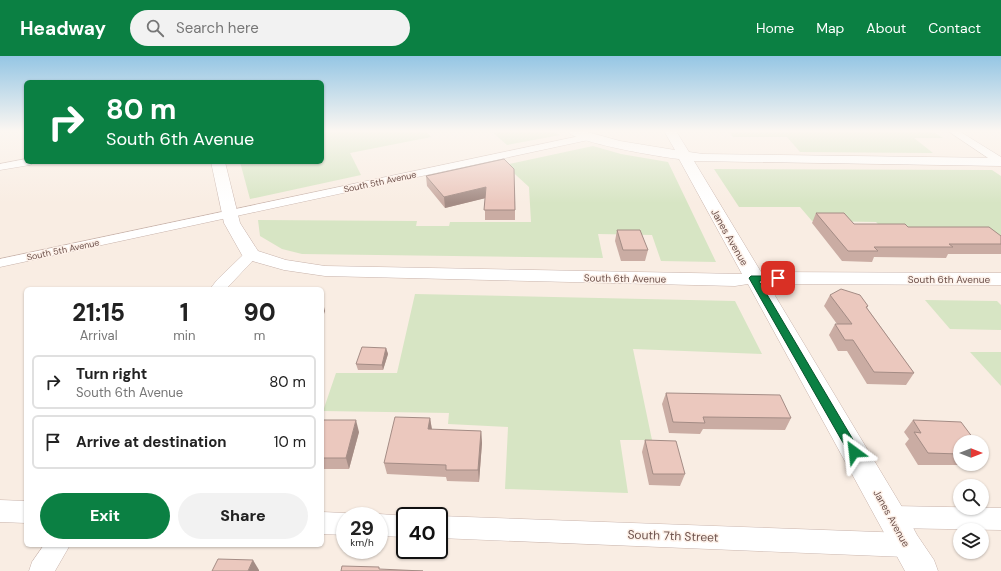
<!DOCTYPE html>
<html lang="en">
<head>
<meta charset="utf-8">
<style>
	body { margin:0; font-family:"DM Sans",sans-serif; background:#f2f2f2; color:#222; height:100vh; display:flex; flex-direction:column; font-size:15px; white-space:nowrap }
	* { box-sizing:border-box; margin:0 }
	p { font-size:13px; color:#767676 }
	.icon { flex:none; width:22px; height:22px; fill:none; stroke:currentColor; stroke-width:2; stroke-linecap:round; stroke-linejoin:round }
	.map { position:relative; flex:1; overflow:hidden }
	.side { position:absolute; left:24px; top:231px; width:300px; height:260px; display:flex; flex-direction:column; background:#fff; border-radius:6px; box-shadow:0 1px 3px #0004 }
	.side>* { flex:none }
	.top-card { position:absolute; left:24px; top:24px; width:300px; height:84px; border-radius:6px; box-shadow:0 1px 3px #0004; background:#0b8043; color:#fff; overflow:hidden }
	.needle { width:26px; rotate:90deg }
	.buttons { position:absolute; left:953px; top:379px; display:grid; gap:8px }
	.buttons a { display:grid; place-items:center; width:36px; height:36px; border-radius:50%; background:#fff; box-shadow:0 1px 3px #0004; font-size:20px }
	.speed { position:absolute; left:336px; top:451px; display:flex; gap:8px; font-size:20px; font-weight:700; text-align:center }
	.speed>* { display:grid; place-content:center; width:52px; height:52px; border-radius:50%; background:#fff; box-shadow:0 1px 3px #0004; line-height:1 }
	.speed small { font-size:10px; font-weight:400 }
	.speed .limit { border:2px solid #111; border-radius:6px; background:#fff; color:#111 }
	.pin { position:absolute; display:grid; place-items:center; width:34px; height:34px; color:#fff; margin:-17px; border-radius:8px; box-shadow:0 2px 6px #0006 }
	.me { position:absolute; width:44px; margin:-22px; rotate:330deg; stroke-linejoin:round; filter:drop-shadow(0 0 3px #0008) }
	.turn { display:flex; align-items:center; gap:14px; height:84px; padding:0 16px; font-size:18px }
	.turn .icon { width:52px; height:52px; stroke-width:2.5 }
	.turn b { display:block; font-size:28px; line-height:34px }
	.eta { display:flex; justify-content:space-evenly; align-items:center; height:68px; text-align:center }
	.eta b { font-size:24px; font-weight:800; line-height:28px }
	.primary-button { display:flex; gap:8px; margin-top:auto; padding:8px 16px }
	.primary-button a { flex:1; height:46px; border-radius:24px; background:#0b8043; color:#fff; font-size:16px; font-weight:800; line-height:46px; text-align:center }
	.primary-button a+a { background:#f2f2f2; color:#222 }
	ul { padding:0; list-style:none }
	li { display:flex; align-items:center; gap:12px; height:54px; margin:0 8px 6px; padding:0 8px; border:2px solid #e0e0e0; border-radius:6px }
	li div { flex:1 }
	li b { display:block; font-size:15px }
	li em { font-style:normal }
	header { display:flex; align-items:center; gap:24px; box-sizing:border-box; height:56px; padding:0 20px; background:#0b8043; color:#fff }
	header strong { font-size:19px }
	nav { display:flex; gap:22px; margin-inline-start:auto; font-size:14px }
	.search { width:280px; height:36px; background:#f2f2f2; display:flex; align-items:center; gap:10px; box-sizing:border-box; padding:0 14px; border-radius:22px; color:#767676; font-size:15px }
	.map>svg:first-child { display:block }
	.green { fill:#d7e5c4 }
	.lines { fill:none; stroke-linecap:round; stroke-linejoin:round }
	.minor-casing { stroke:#c8b3ab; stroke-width:1 }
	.tertiary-casing { stroke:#c8b3ab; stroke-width:1 }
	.minor { fill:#fff; fill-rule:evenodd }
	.tertiary { fill:#fff; fill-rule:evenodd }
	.wall { fill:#caaca3 }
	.shaded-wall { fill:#a48c85 }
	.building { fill:#ebc8be; stroke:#a48c85 }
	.route { fill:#0b8043; stroke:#07532c }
	.labels { text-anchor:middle; stroke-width:3; stroke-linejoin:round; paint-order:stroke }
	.far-street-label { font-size:9px; fill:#6e524c; stroke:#fdf1e9 }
	.street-label { font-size:10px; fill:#6e524c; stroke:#fdf1e9 }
	.near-street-label { font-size:12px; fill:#6e524c; stroke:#fdf1e9 }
</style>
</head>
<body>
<header>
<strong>Headway</strong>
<div class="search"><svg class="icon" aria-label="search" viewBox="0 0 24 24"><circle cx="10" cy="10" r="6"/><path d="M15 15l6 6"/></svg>Search here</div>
<nav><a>Home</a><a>Map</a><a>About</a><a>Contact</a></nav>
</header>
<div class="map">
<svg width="1001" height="515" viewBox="0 0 1001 515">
	<rect width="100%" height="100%" fill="#f9ede3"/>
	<g class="green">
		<polygon points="322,75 426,75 431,81 350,97 361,119 250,143 240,106 322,106"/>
		<polygon points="491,75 551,75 560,79 507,89"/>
		<polygon points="729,75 932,75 943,82 914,82 933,97 800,96 787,81 733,81"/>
		<polygon points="593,90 621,98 668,106 716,206 661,205 652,179 598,178 603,202 302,198 282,193 260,180 258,164 417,165 416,170 449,170 450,166 531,166 529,131 505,109"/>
		<polygon points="714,113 992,114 1001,120 1001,192 886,176 876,166 812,165 800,151 739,151"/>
		<polygon points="415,238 735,245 762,298 633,293 652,384 620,384 628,437 505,433 508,371 448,368 449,357 323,355 336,317 397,317"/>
		<polygon points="925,244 997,245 1001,249 1001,274 950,273"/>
		<polygon points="970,296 1001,296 1001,330"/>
	</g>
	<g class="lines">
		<g class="minor-casing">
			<g id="minor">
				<polygon points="948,75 959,75 1001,101 1001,109 997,108"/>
				<polygon points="589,78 593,79 594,81 593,83 0,211 0,203"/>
				<polygon points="26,103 26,106 35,106 30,109 0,114 0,108"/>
				<polygon points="251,195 256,196 258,199 226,233 210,233 217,224 246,196"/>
				<polygon points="0,444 26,445 26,467 0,466"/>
				<polygon points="892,450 1001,452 1001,474 892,472 884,469 881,461 884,453"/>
				<polygon points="322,456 345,457 353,460 345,460 345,479 322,478"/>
				<polygon points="379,458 408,460 405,460 405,481 379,480 379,460 374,460"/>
				<polygon points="439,460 906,477 914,481 918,489 914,497 906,501 439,482"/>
				<polygon points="44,489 70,489 55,515 29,515 32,506"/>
			</g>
		</g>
		<g class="tertiary-casing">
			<path id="tertiary" d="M 567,75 L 584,75 L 620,85 L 675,94 L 664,75 L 676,75 L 689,96 L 703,98 L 1001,102 L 1001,110 L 694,105 L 761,216 L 1001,217 L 1001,229 L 768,228 L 902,451 L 917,479 L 934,504 L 938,515 L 905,515 L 748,228 L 735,230 L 325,220 L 284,214 L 245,203 L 242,199 L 224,167 L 211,106 L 225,106 L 240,167 L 258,195 L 286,204 L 325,210 L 742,218 L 679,103 C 661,101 575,87 567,75 Z"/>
		</g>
		<use href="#minor" class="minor"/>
		<use href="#tertiary" class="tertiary"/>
	</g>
	<g class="wall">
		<polygon points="504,103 515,154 515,164 485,164 485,142 445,152 427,130 426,120"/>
		<polygon points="816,157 854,168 908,171 1001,180 1001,198 948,198 946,202 874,201 872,206 842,205 812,167"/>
		<polygon points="617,174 648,194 645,205 621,205 615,185"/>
		<polygon points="830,239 868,250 867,252 914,317 906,329 867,328 847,295 838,295 829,279 835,268 837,268 824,250"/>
		<polygon points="386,292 388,298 383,314 358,314 356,308"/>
		<polygon points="666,337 791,362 785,374 703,373 700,378 669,377 662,348"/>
		<polygon points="430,362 432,374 481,375 482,387 479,426 447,425 446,421 387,418 384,407"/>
		<polygon points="322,364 359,376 349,413 322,413"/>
		<polygon points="913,364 960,386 960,408 975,408 973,409 918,409 905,388 909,383 904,376"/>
		<polygon points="645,384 685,418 680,430 649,429 642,396"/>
	</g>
	<g class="shaded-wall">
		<polygon points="486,131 486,142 445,152 444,141"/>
		<polygon points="322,243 325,255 322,264"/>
		<polygon points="386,292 388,298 383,314 382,309"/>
		<polygon points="430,362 432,374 428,373"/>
		<polygon points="356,364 359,376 349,413 346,402"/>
		<polygon points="481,375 482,387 479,426 478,414"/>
		<polygon points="253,504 259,514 259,515 248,515"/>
	</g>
	<g class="building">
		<polygon points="504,103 514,113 515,154 484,154 486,131 444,141 426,120"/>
		<polygon points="816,157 844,157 854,168 905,168 908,171 989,171 1001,180 1001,188 949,188 953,191 874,191 878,195 848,195"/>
		<polygon points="617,174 640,174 648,194 623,194"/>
		<polygon points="281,232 309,232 309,233 280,233"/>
		<polygon points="841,233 860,239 868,250 866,251 914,317 874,316 853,284 845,284 835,268 852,268 830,239"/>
		<polygon points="362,291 386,292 382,309 356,308"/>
		<polygon points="666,337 780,339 791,362 703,361 705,367 673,366"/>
		<polygon points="395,361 430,362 428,373 481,375 478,414 446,414 446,409 384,407"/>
		<polygon points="322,364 356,364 346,402 322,402"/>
		<polygon points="913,364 961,366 976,386 960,386 960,398 928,397 914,376 921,377"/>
		<polygon points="645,384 676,385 685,418 653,418"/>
		<polygon points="218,503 253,504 248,515 212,515"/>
		<polygon points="342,510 379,511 379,513 423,515 341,515"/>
	</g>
	<linearGradient id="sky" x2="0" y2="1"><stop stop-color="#95c6e4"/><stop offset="0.51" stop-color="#fcf7f2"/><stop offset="1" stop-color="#fcf7f2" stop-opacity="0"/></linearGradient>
	<rect width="1001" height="147" fill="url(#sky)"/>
	<polygon class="route" points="751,220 778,220 783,222 778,225 759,225 858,392 860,396 858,399 854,401 850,399 749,222"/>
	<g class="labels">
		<g class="far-street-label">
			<text transform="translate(380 126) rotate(-12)" y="3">South 5th Avenue</text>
			<text transform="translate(63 194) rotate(-12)" y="3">South 5th Avenue</text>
		</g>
		<g class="street-label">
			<text transform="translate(730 181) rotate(60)" y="4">Janes Avenue</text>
			<text transform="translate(625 222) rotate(1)" y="4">South 6th Avenue</text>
			<text x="949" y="227">South 6th Avenue</text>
			<text transform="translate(892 462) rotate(61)" y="4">Janes Avenue</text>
		</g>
		<g class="near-street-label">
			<text transform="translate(673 480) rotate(2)" y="4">South 7th Street</text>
		</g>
	</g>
</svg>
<div class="buttons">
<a><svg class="needle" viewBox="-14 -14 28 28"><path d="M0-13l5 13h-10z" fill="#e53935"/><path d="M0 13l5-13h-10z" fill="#767676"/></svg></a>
<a><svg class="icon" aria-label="search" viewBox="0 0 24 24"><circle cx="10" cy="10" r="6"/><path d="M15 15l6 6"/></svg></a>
<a><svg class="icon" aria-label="layers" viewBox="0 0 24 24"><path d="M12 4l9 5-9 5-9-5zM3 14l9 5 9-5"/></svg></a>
</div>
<div class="speed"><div>29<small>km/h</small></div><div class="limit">40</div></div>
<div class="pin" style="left:778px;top:222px;background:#d93025"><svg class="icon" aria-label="arrive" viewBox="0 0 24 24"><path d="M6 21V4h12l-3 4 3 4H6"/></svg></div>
<svg class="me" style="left:854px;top:396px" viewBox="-20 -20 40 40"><path d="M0-17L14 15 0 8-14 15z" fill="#0b8043" stroke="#fff" stroke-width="4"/></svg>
<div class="top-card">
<div class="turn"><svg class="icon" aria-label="right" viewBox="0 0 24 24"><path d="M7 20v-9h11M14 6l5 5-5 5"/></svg><div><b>80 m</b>South 6th Avenue</div></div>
</div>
<section class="side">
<div class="eta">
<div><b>21:15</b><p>Arrival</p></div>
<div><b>1</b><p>min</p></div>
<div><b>90</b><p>m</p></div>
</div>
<ul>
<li><svg class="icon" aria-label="right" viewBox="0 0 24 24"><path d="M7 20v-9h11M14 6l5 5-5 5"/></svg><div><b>Turn right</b><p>South 6th Avenue</p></div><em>80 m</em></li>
<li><svg class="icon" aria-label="arrive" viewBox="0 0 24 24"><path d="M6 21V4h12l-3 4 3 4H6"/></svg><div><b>Arrive at destination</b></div><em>10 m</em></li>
</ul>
<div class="primary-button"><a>Exit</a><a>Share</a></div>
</section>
</div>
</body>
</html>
